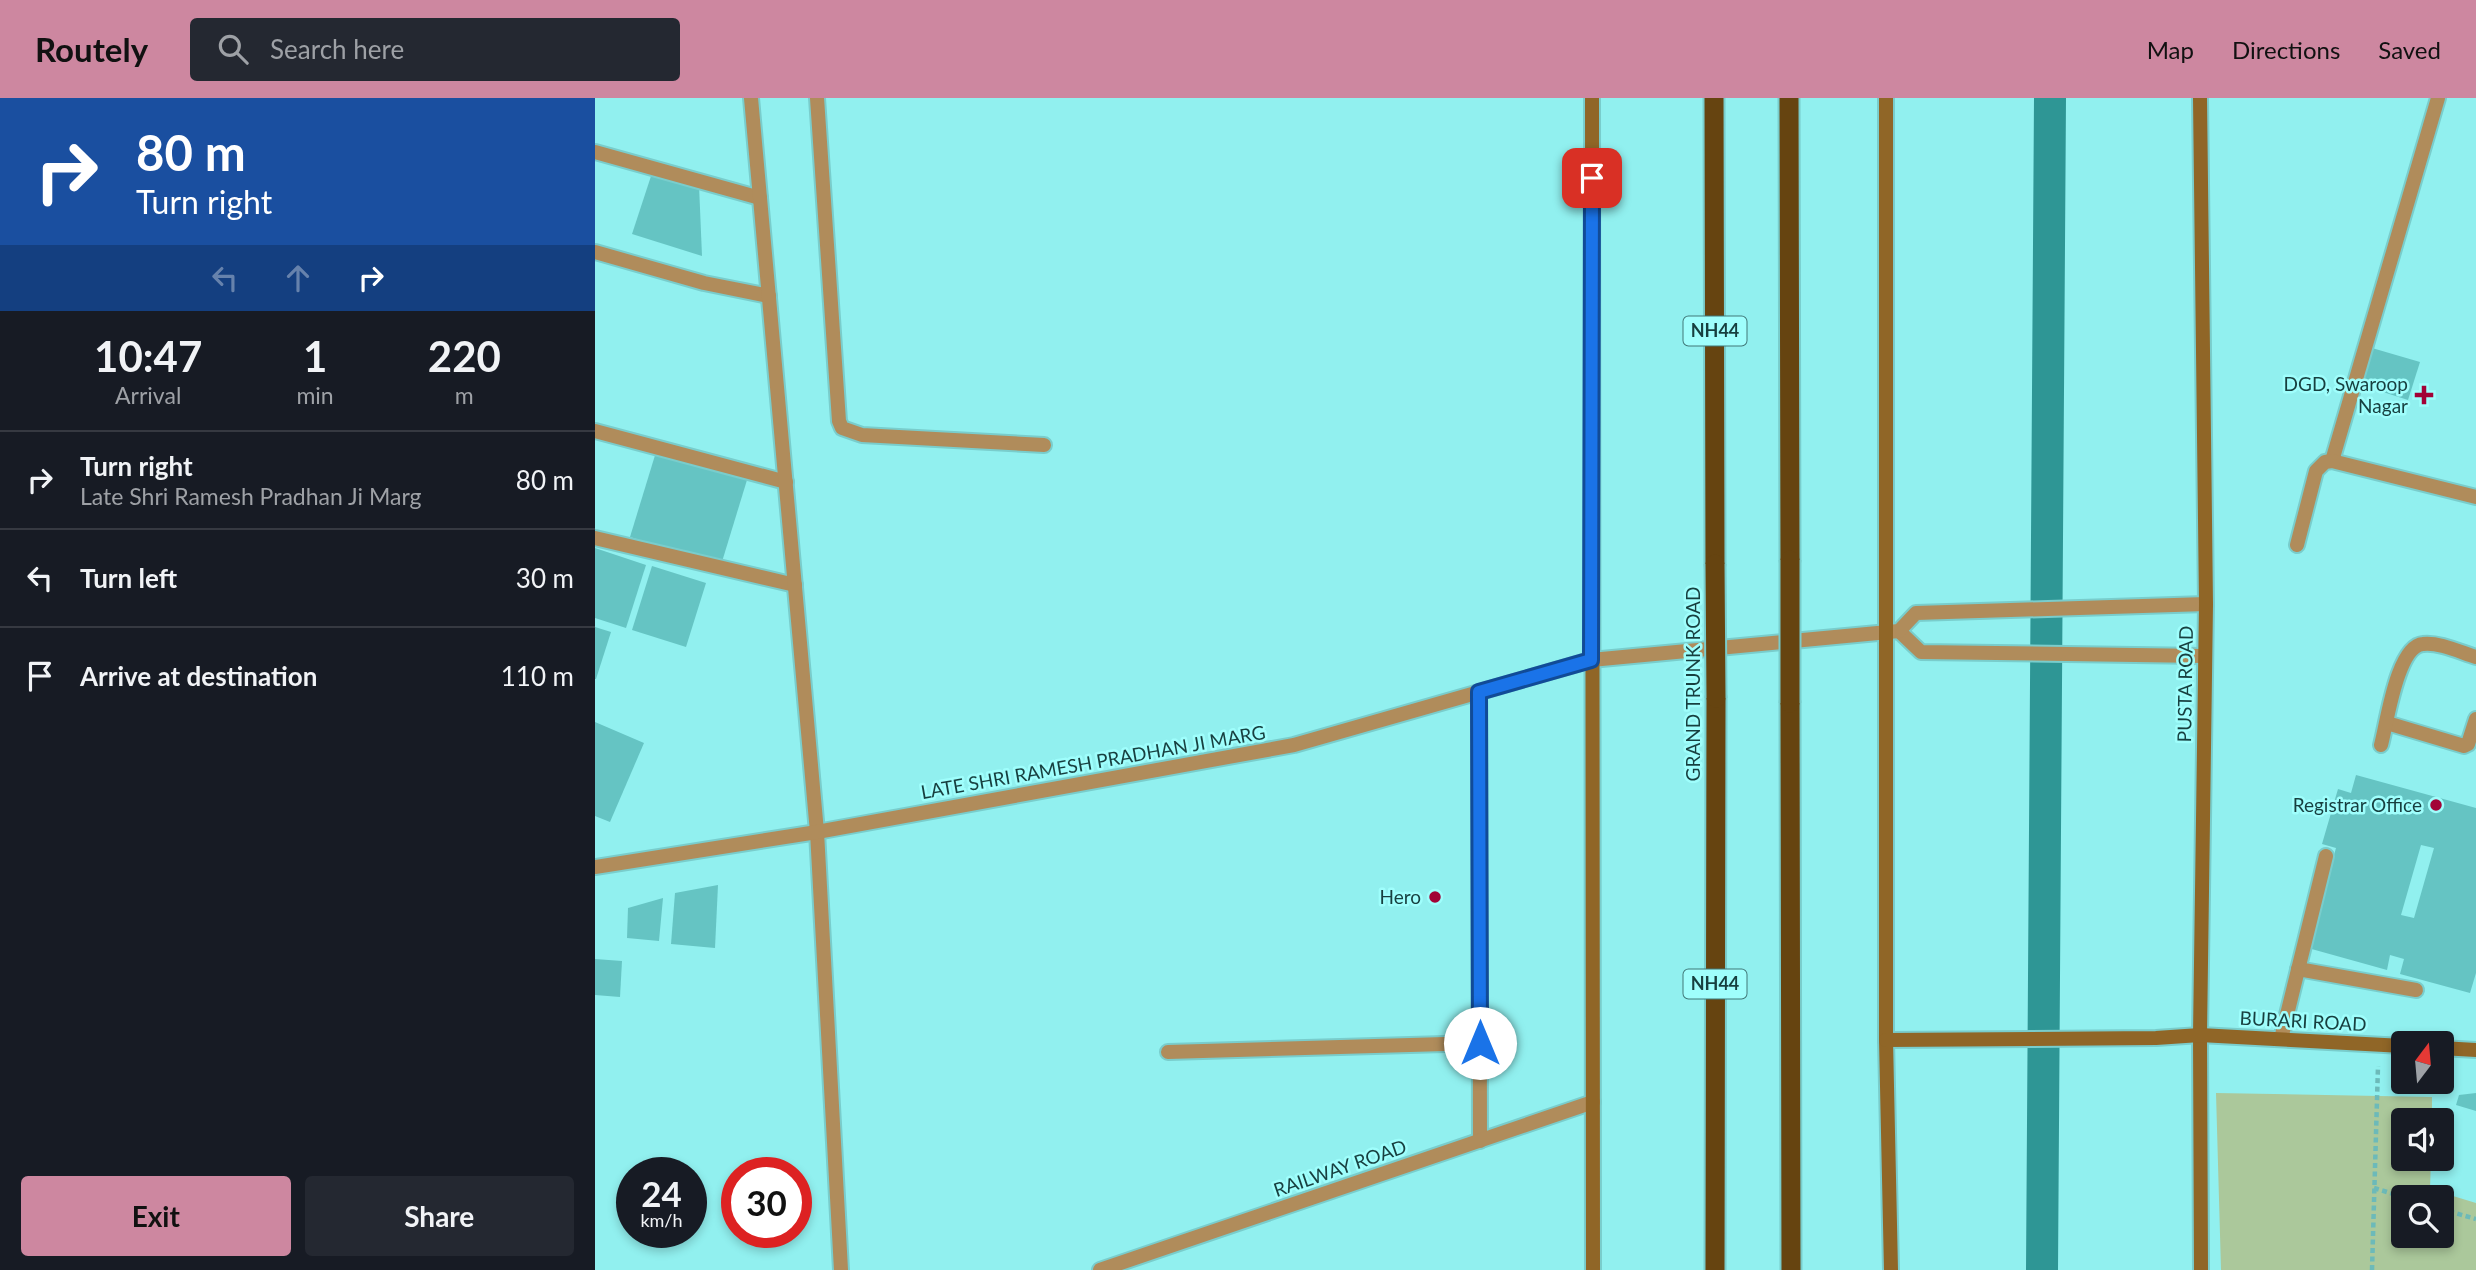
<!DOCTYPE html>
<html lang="en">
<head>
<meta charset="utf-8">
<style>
	body { margin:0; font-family:Lato,sans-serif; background:#242831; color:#f1f3f6; height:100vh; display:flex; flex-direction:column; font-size:26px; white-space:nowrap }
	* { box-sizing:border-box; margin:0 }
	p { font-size:23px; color:#9ea1a6 }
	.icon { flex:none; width:38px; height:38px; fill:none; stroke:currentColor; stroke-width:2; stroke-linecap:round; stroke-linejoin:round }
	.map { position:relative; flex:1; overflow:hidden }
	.sheet { display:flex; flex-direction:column; background:#171b24; width:595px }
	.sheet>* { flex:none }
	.hud { background:#1a4fa0; color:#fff; overflow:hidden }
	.needle { width:46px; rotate:16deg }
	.tools { position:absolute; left:1796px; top:933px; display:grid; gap:14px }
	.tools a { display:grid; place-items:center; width:63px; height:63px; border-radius:7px; background:#171b24; box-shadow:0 4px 10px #0003; font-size:35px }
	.speed { position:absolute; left:21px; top:1059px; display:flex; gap:14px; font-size:35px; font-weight:700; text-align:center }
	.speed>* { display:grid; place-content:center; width:91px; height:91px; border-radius:50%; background:#171b24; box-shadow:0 4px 10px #0003; line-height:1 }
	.speed small { font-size:18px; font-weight:400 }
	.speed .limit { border:10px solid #d22; background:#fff; color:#111 }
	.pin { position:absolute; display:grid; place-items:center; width:60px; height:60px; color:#fff; margin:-30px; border-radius:14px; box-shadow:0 4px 10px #0006 }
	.me { position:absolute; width:77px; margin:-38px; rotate:0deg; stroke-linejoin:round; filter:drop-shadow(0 0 5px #0008) }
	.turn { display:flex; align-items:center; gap:24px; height:147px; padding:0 21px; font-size:32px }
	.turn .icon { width:91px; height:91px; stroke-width:2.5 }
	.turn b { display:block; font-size:49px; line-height:60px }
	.lanes { display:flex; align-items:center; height:66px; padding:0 21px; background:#0003; justify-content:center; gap:35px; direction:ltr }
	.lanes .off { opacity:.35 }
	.eta { display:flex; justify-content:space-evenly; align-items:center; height:119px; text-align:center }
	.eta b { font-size:42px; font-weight:700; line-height:49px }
	.action { display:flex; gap:14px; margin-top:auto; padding:14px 21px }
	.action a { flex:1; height:80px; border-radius:7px; background:#cd87a0; color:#111; font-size:28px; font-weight:700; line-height:80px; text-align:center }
	.action a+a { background:#242831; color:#f1f3f6 }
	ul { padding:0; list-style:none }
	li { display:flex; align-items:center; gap:21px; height:98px; padding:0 21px; border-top:2px solid #363941 }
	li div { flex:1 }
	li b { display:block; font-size:26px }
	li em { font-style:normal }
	header { display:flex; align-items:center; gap:42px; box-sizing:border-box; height:98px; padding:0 35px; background:#cd87a0; color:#111 }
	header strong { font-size:33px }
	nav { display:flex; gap:38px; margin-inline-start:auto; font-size:24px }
	.search { width:490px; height:63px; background:#242831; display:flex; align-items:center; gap:18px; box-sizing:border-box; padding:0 24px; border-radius:7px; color:#9ea1a6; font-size:26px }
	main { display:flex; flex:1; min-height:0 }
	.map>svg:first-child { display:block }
	.green { fill:#abc89b; fill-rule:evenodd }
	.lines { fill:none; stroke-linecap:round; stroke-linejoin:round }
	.canal { stroke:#2e9695; stroke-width:32 }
	.building { fill:#65c4c3; fill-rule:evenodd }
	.service-casing { stroke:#79cdcc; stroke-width:18 }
	.minor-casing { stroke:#79cdcc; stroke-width:18 }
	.tertiary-casing { stroke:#79cdcc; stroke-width:18 }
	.secondary-casing { stroke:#79cdcc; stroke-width:18 }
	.trunk-casing { stroke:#79cdcc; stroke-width:23 }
	.path { stroke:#6cbab9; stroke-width:4.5; stroke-dasharray:5 3.5; stroke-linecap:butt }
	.service { stroke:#b08c5b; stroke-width:14 }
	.minor { stroke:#b08c5b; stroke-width:14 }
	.tertiary { stroke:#b08c5b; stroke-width:14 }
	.secondary { stroke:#906627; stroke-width:14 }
	.trunk { stroke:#664410; stroke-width:19 }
	.trunk-bridge-casing { stroke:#79cdcc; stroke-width:23; stroke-linecap:butt }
	.trunk-bridge { stroke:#664410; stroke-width:19 }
	.route-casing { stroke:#114b97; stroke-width:18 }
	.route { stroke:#1a73e8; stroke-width:12 }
	.poi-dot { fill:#a20236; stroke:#9ffefc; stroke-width:2.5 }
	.labels { text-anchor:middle; stroke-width:5; stroke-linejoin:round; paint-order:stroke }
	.shield { fill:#9ffefc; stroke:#407878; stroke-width:2 }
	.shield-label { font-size:18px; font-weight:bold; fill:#173f3f }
	.poi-label { font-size:19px; fill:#173f3f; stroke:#9ffefc; text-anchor:end }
	.street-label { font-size:19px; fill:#173f3f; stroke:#9ffefc }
</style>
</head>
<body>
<header>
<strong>Routely</strong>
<div class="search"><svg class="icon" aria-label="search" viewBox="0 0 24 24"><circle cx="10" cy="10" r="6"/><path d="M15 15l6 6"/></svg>Search here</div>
<nav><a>Map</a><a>Directions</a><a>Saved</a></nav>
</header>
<main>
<section class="sheet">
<div class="hud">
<div class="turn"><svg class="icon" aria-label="right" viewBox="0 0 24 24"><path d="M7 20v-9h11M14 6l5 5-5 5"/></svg><div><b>80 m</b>Turn right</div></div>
<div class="lanes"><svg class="icon off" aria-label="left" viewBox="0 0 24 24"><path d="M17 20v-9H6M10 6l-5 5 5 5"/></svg><svg class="icon off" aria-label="ahead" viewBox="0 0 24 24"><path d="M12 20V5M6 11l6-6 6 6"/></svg><svg class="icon" aria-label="right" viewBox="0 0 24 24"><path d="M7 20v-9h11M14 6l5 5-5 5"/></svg></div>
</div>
<div class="eta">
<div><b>10:47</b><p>Arrival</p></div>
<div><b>1</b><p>min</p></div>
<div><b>220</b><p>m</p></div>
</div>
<ul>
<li><svg class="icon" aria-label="right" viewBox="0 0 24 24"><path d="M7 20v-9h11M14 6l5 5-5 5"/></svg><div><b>Turn right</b><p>Late Shri Ramesh Pradhan Ji Marg</p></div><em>80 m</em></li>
<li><svg class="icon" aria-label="left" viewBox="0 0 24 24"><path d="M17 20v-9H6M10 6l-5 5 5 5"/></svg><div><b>Turn left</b></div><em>30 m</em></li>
<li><svg class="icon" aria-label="arrive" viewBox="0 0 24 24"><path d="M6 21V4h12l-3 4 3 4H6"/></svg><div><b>Arrive at destination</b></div><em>110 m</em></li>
</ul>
<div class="action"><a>Exit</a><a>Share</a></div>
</section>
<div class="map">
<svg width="1881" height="1172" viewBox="0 0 1881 1172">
	<rect width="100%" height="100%" fill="#91f0ef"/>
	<path class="green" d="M 1621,995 L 1837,999 L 1837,1022 L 1808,1022 L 1808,1060 L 1836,1061 L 1835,1091 L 1881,1105 L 1881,1172 L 1626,1172 ZM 1808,1099 L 1846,1099 L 1846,1138 L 1808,1138 Z"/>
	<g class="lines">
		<polyline class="canal" points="1447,1172 1455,0"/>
	</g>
	<g class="building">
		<polygon points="58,72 104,87 107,158 37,136"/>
		<polygon points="1777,250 1825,264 1813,302 1766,287"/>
		<polygon points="61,354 152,382 126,467 35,439"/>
		<polygon points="0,450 51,467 31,530 0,520"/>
		<polygon points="57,468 111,485 91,549 37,532"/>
		<polygon points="0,529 16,534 1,581 0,581"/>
		<polygon points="0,624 49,645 15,724 0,718"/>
		<path d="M 1761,677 L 1881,710 L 1881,875 L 1875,895 L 1805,876 L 1809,861 L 1795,857 L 1792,872 L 1713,850 L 1741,750 L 1727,746 L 1743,691 L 1756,695 ZM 1826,747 L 1839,750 L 1819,820 L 1806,817 Z"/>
		<polygon points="123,787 120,850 76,846 80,795"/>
		<polygon points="68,800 64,843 32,840 33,810"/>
		<polygon points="0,861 27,863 25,899 0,897"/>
		<polygon points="1881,995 1881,1013 1861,1007 1864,997"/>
	</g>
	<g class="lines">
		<g class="service-casing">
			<g id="service">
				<polyline points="222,0 244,323 247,330 267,337 449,347"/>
				<polyline points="0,154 109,185 174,198"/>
				<polyline points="1792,625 1869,648 1873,646 1881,621"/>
				<path d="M 1786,647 C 1792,625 1802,548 1828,546 C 1844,544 1865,554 1881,559"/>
				<polyline points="1703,871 1821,892"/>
				<polyline points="1686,941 1731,758"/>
				<polyline points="573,954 885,945"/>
			</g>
		</g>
		<g class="minor-casing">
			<g id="minor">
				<polyline points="0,54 165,100"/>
				<polyline points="0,333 191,384"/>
				<polyline points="1737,363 1843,0"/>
				<polyline points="0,440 200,487"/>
				<polyline points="1702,447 1721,373 1730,364 1737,363 1881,399"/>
				<polyline points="884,594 885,1043"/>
				<polyline points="505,1172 998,1004"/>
			</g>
		</g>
		<g class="tertiary-casing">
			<g id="tertiary">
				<polyline points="156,0 222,734 246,1172"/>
				<polyline points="1304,533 1326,554 1609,558"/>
				<polyline points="0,769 222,734 699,647 996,562 1304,533 1321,515 1611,506"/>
			</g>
		</g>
		<g class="secondary-casing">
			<g id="secondary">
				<polyline points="997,0 998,1172"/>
				<polyline points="1291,0 1291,942 1296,1172"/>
				<polyline points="1605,0 1611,506 1605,937 1606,1172"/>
				<polyline points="1291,942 1561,940 1605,937 1808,948"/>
				<polyline points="1846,950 1881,952"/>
			</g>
		</g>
		<g class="trunk-casing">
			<g id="trunk">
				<polyline points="1119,0 1120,466"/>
				<polyline points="1194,0 1195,462"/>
				<polyline points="1195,605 1196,1172"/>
				<polyline points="1120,1172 1121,600"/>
			</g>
		</g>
		<g class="path">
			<polyline points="1779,1090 1808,1099"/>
			<polyline points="1846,1111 1881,1121"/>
			<polyline points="1777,1172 1783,968"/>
		</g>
		<use href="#service" class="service"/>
		<use href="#minor" class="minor"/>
		<use href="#tertiary" class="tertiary"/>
		<use href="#secondary" class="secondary"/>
		<use href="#trunk" class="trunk"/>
		<g class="trunk-bridge-casing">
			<g id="trunk-bridge">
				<polyline points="1195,462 1195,605"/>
				<polyline points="1120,466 1121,600"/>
			</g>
		</g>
		<use href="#trunk-bridge" class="trunk-bridge"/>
	</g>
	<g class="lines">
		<g class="route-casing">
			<polyline id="route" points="885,945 884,594 996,562 997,80"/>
		</g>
		<use href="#route" class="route"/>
	</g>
	<g class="poi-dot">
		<path d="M1825.5 286.5h7v7h7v7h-7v7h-7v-7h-7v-7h7z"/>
		<circle cx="1841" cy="707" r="7"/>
		<circle cx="840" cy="799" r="7"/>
	</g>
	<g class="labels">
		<g class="shield">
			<rect x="1088.5" y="218.5" width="63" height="29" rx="5"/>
			<rect x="1088.5" y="871.5" width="63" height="29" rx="5"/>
		</g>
		<g class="shield-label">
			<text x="1120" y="239">NH44</text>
			<text x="1120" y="892">NH44</text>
		</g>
		<g class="poi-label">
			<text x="1813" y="293">DGD, Swaroop<tspan x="1813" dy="22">Nagar</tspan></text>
			<text x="1827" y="714">Registrar Office</text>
			<text x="826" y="806">Hero</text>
		</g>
		<g class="street-label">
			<text transform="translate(1098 586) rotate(-90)" y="7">GRAND TRUNK ROAD</text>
			<text transform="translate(1590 586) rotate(-89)" y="7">PUSTA ROAD</text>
			<text transform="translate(498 664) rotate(-10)" y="7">LATE SHRI RAMESH PRADHAN JI MARG</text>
			<text transform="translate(1708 923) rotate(3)" y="7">BURARI ROAD</text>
			<text transform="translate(745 1070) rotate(-19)" y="7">RAILWAY ROAD</text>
		</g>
	</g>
</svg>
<div class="tools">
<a><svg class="needle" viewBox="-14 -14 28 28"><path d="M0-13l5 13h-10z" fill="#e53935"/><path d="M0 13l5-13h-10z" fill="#9ea1a6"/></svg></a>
<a><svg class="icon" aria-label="sound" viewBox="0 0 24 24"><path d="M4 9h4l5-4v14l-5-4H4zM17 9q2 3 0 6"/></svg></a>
<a><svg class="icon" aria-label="search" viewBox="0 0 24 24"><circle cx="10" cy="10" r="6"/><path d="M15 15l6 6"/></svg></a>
</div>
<div class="speed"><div>24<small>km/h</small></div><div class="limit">30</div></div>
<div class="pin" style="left:997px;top:80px;background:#d93025"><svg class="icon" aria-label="arrive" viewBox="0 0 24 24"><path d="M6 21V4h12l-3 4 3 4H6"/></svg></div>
<svg class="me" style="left:885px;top:945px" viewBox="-20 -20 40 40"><circle r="19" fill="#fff"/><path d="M0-13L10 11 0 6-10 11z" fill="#1a73e8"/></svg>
</div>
</main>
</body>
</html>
